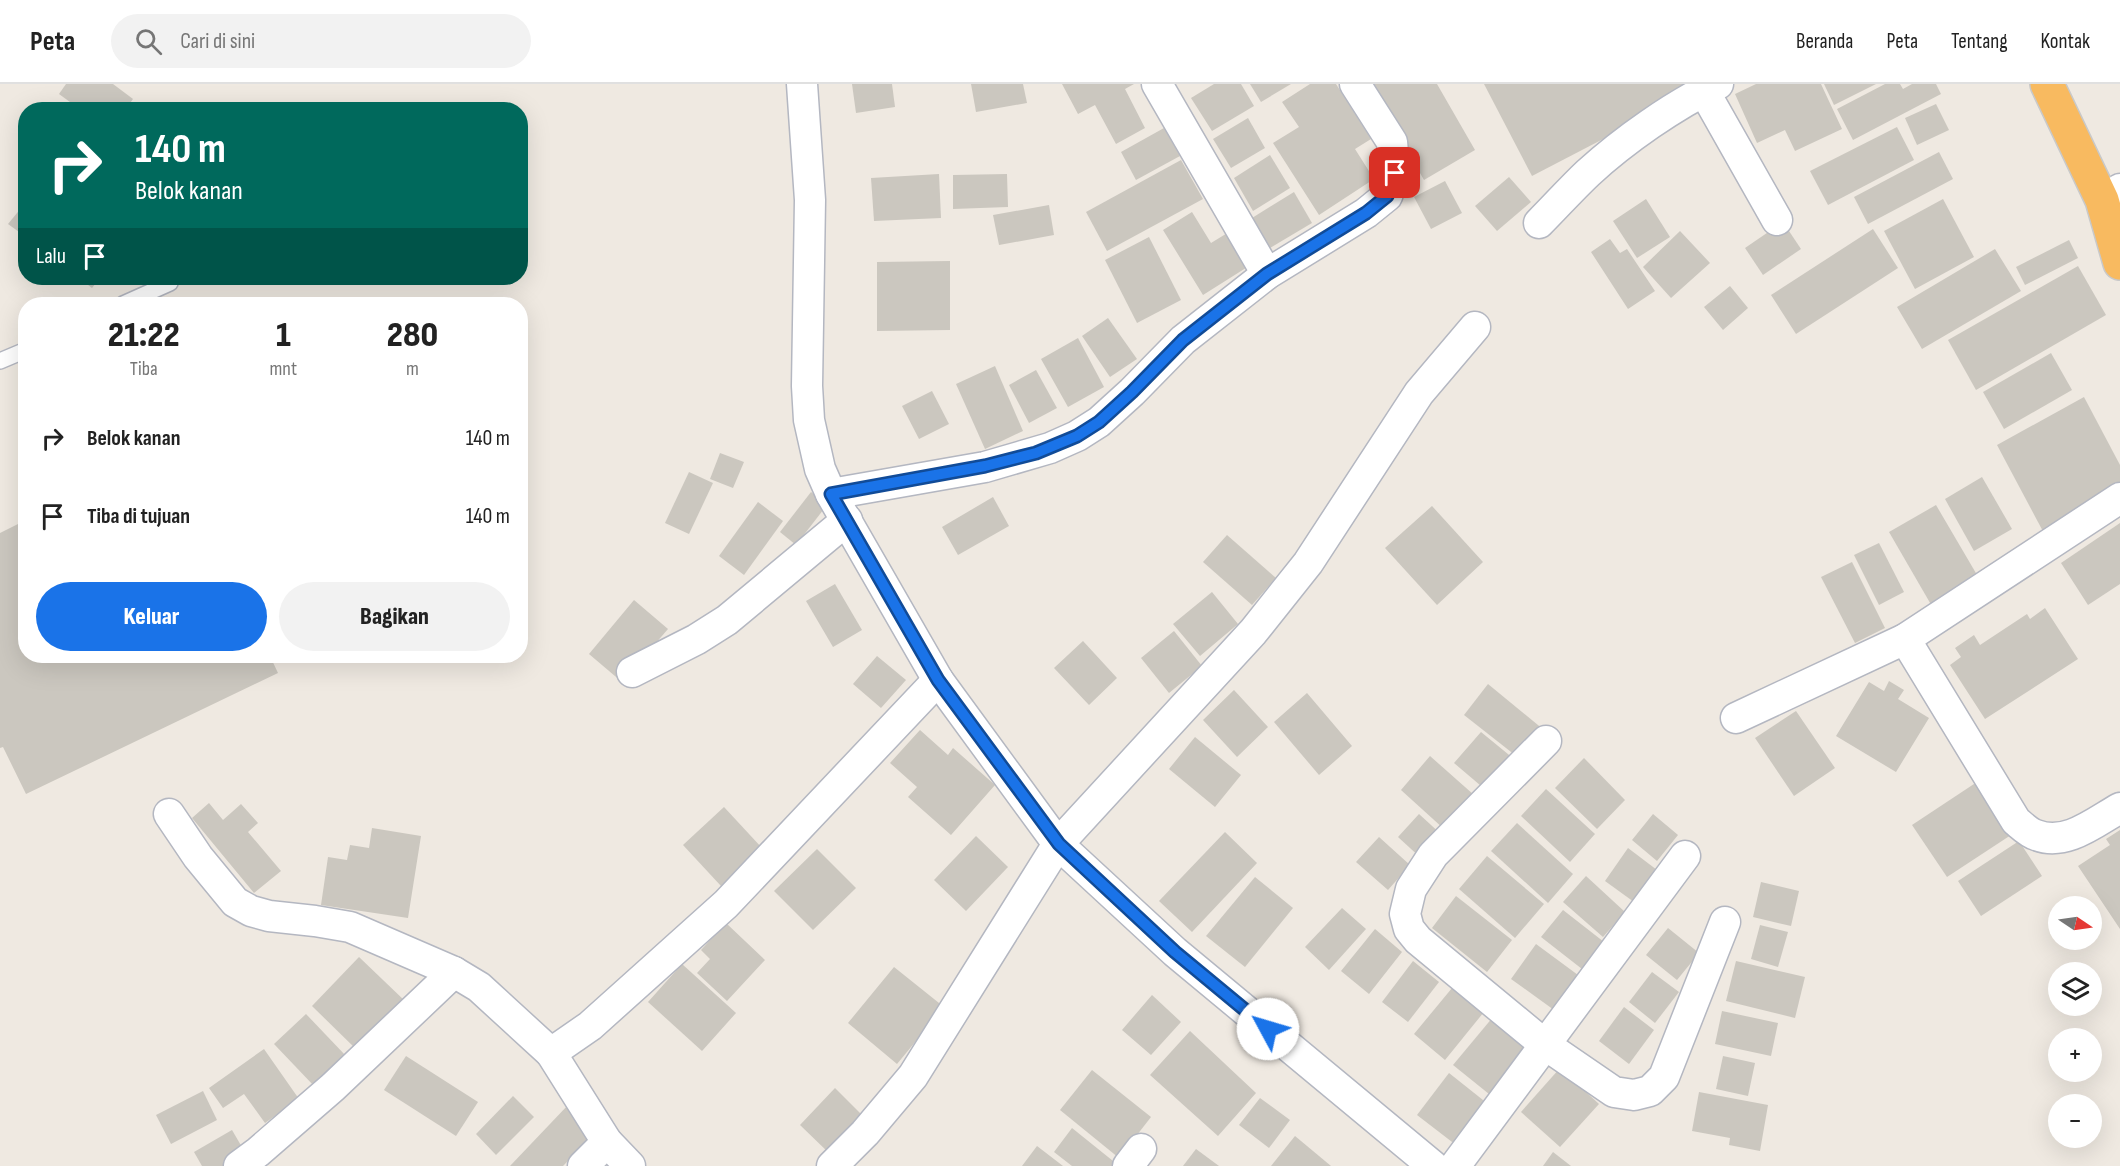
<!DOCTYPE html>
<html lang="id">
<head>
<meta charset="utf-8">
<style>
	body { margin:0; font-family:"Sofia Sans Condensed",sans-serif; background:#f2f2f2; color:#222; height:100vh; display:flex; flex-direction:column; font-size:22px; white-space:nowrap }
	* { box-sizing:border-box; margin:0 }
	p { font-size:20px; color:#767676 }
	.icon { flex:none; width:33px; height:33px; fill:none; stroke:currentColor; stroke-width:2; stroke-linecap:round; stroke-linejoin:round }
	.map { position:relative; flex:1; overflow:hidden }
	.details { position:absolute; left:18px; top:213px; width:510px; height:366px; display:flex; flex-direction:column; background:#fff; border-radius:24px; box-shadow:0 6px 24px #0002 }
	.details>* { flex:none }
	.banner { position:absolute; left:18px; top:18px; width:510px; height:183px; border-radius:24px; box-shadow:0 6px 24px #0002; background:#00695c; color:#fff; overflow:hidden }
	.needle { width:39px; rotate:103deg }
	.tools { position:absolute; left:2048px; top:812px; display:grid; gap:12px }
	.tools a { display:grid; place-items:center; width:54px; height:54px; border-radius:50%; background:#fff; box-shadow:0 6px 24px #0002; font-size:30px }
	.pin { position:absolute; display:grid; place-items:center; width:51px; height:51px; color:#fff; margin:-26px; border-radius:12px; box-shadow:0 3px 9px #0006 }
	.me { position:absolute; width:66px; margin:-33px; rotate:309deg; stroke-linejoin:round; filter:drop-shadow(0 0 4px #0008) }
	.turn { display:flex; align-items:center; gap:21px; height:126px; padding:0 18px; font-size:27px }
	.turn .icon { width:78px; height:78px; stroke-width:2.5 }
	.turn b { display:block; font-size:42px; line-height:51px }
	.then { display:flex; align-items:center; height:57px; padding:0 18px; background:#0003; gap:12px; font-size:22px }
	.eta { display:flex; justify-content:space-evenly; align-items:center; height:102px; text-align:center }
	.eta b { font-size:36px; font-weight:800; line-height:42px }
	.primary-button { display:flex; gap:12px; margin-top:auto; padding:12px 18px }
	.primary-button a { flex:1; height:69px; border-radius:36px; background:#1a73e8; color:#fff; font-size:24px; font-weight:800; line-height:69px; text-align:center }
	.primary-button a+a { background:#f2f2f2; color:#222 }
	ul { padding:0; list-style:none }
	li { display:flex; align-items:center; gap:18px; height:78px; padding:0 18px }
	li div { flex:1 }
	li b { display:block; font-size:22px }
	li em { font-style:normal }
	header { display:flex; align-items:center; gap:36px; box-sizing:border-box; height:84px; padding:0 30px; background:#fff; border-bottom:2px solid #e0e0e0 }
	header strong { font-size:28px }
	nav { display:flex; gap:33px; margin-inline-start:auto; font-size:21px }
	.search { width:420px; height:54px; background:#f2f2f2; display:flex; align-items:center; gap:15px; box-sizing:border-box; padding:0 21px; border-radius:33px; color:#767676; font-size:22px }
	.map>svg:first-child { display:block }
	.building { fill:#cbc7bf }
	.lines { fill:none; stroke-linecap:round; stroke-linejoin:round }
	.service-casing { stroke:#b4b7c1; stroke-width:18 }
	.minor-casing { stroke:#b4b7c1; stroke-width:33 }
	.trunk-casing { stroke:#c9c9c9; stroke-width:36 }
	.service { stroke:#fff; stroke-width:15 }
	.minor { stroke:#fff; stroke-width:30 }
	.trunk { stroke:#f8ba60; stroke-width:33 }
	.route-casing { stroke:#114b97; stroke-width:15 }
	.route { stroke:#1a73e8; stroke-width:10 }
</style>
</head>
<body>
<header>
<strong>Peta</strong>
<div class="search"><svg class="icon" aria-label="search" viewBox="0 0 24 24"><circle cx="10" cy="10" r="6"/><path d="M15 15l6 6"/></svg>Cari di sini</div>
<nav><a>Beranda</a><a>Peta</a><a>Tentang</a><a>Kontak</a></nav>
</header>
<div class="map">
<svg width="2120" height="1082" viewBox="0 0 2120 1082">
	<rect width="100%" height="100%" fill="#efe9e1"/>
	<g class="building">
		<polygon points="66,0 113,0 133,15 125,26 81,26 59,10"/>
		<polygon points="852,0 892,0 895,23 856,29"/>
		<polygon points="971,0 1023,0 1027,19 976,28"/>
		<polygon points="1062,0 1134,0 1125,5 1145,44 1116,60 1095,21 1078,30"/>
		<polygon points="1214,0 1241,0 1254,22 1212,47 1191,14"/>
		<polygon points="1250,0 1291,0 1261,18"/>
		<polygon points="1310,0 1336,0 1371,55 1355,65 1374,95 1319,131 1273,59 1299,43 1282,18"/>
		<polygon points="1369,0 1437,0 1475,66 1424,96"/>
		<polygon points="1484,0 1709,0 1532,92"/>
		<polygon points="1756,0 1821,0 1842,45 1795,67 1785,46 1757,59 1735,10"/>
		<polygon points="1824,0 1876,0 1834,21"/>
		<polygon points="1885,0 1900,0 1903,5 1912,0 1936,0 1941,10 1853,56 1837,25"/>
		<polygon points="1936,20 1949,46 1917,61 1905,34"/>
		<polygon points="1248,34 1265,64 1231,84 1213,55"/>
		<polygon points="1897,43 1914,76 1828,121 1810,87"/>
		<polygon points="1164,44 1180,72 1136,96 1121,68"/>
		<polygon points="1939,68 1953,95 1868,140 1854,113"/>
		<polygon points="1270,71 1290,104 1253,127 1234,94"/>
		<polygon points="1181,76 1203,115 1107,167 1086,128"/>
		<polygon points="939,90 941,134 874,137 871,94"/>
		<polygon points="1007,90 1008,123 953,125 953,91"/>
		<polygon points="1509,93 1531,118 1497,147 1475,122"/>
		<polygon points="1445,97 1462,129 1431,145 1414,113"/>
		<polygon points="1294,108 1312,139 1270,164 1252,134"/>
		<polygon points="1646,115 1670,153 1637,174 1613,137"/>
		<polygon points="1943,115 1974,173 1915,205 1884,147"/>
		<polygon points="26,118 26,153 8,140"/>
		<polygon points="1049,121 1054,151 999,161 993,131"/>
		<polygon points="1192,128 1211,159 1229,148 1249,182 1203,211 1163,146"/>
		<polygon points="1783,138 1801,165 1763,191 1745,164"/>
		<polygon points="1873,145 1898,184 1796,250 1771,211"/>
		<polygon points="1680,147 1710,179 1671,214 1643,183"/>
		<polygon points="1149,153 1181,216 1137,239 1105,176"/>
		<polygon points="1610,155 1620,169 1627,165 1655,207 1628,225 1591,168"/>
		<polygon points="2069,156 2078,174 2025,201 2016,183"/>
		<polygon points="1995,165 2021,207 1922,265 1897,223"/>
		<polygon points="950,177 950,246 877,247 877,178"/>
		<polygon points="2078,182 2106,231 1976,306 1948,256"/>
		<polygon points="79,194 100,194 92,204"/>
		<polygon points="1730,202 1748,224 1723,246 1704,223"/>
		<polygon points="1108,234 1137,275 1110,293 1082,252"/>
		<polygon points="1078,254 1104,303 1068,323 1041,275"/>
		<polygon points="2051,269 2072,306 2004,345 1983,308"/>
		<polygon points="995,282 1023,347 985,365 956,300"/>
		<polygon points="1036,286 1057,324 1029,339 1009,301"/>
		<polygon points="932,307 949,340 919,355 902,322"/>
		<polygon points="2084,313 2120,381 2120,412 2046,453 1997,361"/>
		<polygon points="720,369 744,378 733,404 710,395"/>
		<polygon points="689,388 713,399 689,450 665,439"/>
		<polygon points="1982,393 2012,445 1974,467 1945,415"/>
		<polygon points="811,408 827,421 796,461 780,448"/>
		<polygon points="993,413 1009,442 958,471 942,443"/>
		<polygon points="758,418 783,437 744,491 719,472"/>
		<polygon points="1936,421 1980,496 1933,524 1889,448"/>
		<polygon points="1432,422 1483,478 1437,521 1385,464"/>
		<polygon points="26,436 26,572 270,572 278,589 26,710 3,663 0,664 0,449"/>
		<polygon points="2120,439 2120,500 2088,521 2061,479"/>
		<polygon points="1227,451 1276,494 1252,521 1203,478"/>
		<polygon points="1879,459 1904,508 1879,521 1854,471"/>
		<polygon points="1852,478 1885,544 1855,559 1821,493"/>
		<polygon points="835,500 862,546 833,563 806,517"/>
		<polygon points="1212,508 1238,540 1200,572 1173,540"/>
		<polygon points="634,516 668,545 622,598 589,570"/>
		<polygon points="2045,524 2078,575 1985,635 1950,581 1961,573 1955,564 1974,551 1980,561 2027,530 2030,535"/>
		<polygon points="1174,547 1202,582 1169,609 1141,574"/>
		<polygon points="1083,557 1117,594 1089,621 1054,584"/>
		<polygon points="877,572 906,596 881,624 853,600"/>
		<polygon points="1889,597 1904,606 1898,615 1929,634 1896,688 1836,652 1869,598 1884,607"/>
		<polygon points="1488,600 1544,646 1520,675 1464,631"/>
		<polygon points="1234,606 1268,643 1237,673 1203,636"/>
		<polygon points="1307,609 1352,662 1319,691 1274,638"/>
		<polygon points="1796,627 1835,684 1794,712 1755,654"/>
		<polygon points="920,646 948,671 953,664 995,701 951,751 908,713 917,703 890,679"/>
		<polygon points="1481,648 1514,675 1487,707 1454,679"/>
		<polygon points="1195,653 1241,691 1215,723 1169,685"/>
		<polygon points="1430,672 1474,711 1444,745 1401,706"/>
		<polygon points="1584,674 1625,716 1597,745 1555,704"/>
		<polygon points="1977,698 2011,751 1947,793 1912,741"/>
		<polygon points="1546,705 1595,750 1570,778 1521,732"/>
		<polygon points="209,719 223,736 241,720 258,739 248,748 281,787 254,809 192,734"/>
		<polygon points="724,723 762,764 721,802 683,761"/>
		<polygon points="1419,730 1443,752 1422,775 1398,753"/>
		<polygon points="1653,730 1678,751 1657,777 1632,756"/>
		<polygon points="1517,739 1573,790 1548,819 1491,767"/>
		<polygon points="372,744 421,752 408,834 321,821 328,773 347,776 350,761 369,764"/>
		<polygon points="2120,746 2120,845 2078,782 2110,761 2106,755"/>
		<polygon points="1225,748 1257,779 1192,848 1159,817"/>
		<polygon points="976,752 1008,783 966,827 934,796"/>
		<polygon points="1379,753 1410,781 1388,806 1356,778"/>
		<polygon points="2019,757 2042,792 1981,832 1958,797"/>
		<polygon points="1628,764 1657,786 1634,818 1605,797"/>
		<polygon points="817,765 856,804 813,846 774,807"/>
		<polygon points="1487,772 1544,820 1515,854 1459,805"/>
		<polygon points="1586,792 1625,828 1603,853 1563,818"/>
		<polygon points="1255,793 1293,824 1245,883 1206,852"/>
		<polygon points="1761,798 1799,807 1791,842 1753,833"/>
		<polygon points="1456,812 1512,856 1487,888 1432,844"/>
		<polygon points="1342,824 1366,845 1329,886 1305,863"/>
		<polygon points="1563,826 1604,858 1582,885 1541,853"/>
		<polygon points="726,839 765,876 727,917 697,889 710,875 701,866"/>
		<polygon points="1760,841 1788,848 1778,883 1751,875"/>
		<polygon points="1668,844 1699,869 1677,896 1646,871"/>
		<polygon points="1375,845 1402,868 1369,910 1341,887"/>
		<polygon points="1536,860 1578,891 1554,926 1511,895"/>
		<polygon points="359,873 406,918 358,967 312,922"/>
		<polygon points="1413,877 1439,898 1408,938 1382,918"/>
		<polygon points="1736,877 1805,893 1795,934 1726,917"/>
		<polygon points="682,880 736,929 702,967 648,918"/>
		<polygon points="894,883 944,923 897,980 848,939"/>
		<polygon points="1652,888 1679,908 1655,939 1629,918"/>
		<polygon points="1457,898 1488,923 1445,976 1414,950"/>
		<polygon points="1152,911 1181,938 1151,971 1122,946"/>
		<polygon points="1624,923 1654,946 1629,980 1599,957"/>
		<polygon points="1722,927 1778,939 1771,972 1715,960"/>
		<polygon points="306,930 346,972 315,1003 274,960"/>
		<polygon points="1493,933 1528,962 1489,1010 1453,981"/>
		<polygon points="1190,947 1256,1009 1218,1052 1150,991"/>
		<polygon points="264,965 299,1015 265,1039 244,1010 223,1024 209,1004"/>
		<polygon points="406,972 478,1018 456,1052 384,1006"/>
		<polygon points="1723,972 1755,979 1748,1012 1716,1005"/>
		<polygon points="1560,984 1599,1020 1560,1063 1521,1028"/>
		<polygon points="1092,986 1151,1033 1119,1074 1060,1026"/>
		<polygon points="1449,989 1488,1020 1456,1061 1417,1031"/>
		<polygon points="835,1004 865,1034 830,1070 800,1041"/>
		<polygon points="203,1007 217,1036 171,1060 156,1031"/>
		<polygon points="1699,1008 1768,1021 1760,1067 1729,1061 1730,1054 1692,1047"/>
		<polygon points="513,1012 534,1033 496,1071 476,1050"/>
		<polygon points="1260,1014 1290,1036 1269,1064 1239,1041"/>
		<polygon points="569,1020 597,1047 563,1082 510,1082"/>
		<polygon points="1072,1044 1118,1081 1117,1082 1072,1082 1054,1068"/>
		<polygon points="232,1046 246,1070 225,1082 202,1082 194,1068"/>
		<polygon points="1295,1052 1331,1082 1271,1082"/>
		<polygon points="1037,1062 1063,1082 1022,1082"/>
		<polygon points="1196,1065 1219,1082 1183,1082"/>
		<polygon points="1553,1068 1571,1082 1543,1082"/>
	</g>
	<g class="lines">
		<g class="service-casing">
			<g id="service">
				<polyline points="123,220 170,199"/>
				<polyline points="0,277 26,266"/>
			</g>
		</g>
		<g class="minor-casing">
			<g id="minor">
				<polyline points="802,0 810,116 807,302 809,336 820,385 831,410 938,596 1058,760 1175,868 1433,1082"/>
				<polyline points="1157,0 1267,190"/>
				<polyline points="1704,7 1777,136"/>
				<polyline points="2102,116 2120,105"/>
				<path d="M 1539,139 C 1556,122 1571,105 1588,89 C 1624,56 1674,21 1718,0"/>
				<polyline points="831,410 985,383 1050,364 1077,352 1099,338 1132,308 1183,256 1267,190 1366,129 1387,112 1395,89 1392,58 1355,0"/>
				<path d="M 1905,555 L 2016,737 C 2022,742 2029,749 2036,751 C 2066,763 2095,738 2120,724"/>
				<polyline points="632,588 697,555 727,536 847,436"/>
				<polyline points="1736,634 1905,555 2120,414"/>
				<polyline points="1546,657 1433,771 1411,805 1405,830 1409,845 1418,856 1544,960 1614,1008 1634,1011 1650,1007 1664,993 1725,838"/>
				<polyline points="169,730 198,773 235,818 251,827 269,832 315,837 350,843 454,888 479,903 551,969 590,942 726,820 938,596"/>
				<polyline points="551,969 607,1058 630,1082"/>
				<polyline points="239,1082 258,1068 333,1003 454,888"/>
				<polyline points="583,1082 607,1058"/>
				<polyline points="832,1082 865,1049 913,992 1058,760 1253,548 1308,479 1419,309 1475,243"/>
				<polyline points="1128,1082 1141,1065"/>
				<polyline points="1455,1082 1685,772"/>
			</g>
		</g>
		<g class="trunk-casing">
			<polyline id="trunk" points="2047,0 2102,116 2120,179"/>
		</g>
		<use href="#service" class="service"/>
		<use href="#minor" class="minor"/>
		<use href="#trunk" class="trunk"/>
	</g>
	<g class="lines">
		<g class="route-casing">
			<polyline id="route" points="1268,945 1175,868 1059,760 938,596 831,410 985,382 1036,369 1077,352 1099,338 1132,308 1183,256 1267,190 1366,129 1387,112 1395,89"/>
		</g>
		<use href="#route" class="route"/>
	</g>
</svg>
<div class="tools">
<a><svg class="needle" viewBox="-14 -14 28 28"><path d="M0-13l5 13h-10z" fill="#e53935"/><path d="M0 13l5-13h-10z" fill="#767676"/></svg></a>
<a><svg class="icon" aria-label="layers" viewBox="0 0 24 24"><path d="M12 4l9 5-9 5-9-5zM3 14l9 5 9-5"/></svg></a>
<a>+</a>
<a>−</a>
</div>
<div class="pin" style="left:1395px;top:89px;background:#d93025"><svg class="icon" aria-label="arrive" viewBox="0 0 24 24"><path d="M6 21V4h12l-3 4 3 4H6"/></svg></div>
<svg class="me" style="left:1268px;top:945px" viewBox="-20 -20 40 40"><circle r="19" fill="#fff"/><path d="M0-13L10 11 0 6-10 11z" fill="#1a73e8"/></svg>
<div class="banner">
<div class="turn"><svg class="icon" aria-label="right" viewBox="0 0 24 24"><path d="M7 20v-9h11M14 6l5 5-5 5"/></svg><div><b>140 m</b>Belok kanan</div></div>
<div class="then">Lalu<svg class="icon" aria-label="arrive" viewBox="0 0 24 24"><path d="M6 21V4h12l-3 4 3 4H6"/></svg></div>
</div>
<section class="details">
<div class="eta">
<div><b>21:22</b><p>Tiba</p></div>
<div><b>1</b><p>mnt</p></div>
<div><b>280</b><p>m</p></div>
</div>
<ul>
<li><svg class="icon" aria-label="right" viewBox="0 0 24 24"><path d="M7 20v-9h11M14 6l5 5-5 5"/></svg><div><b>Belok kanan</b></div><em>140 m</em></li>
<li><svg class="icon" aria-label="arrive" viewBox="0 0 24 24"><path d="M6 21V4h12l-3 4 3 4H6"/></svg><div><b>Tiba di tujuan</b></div><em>140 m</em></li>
</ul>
<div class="primary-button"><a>Keluar</a><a>Bagikan</a></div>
</section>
</div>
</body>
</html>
